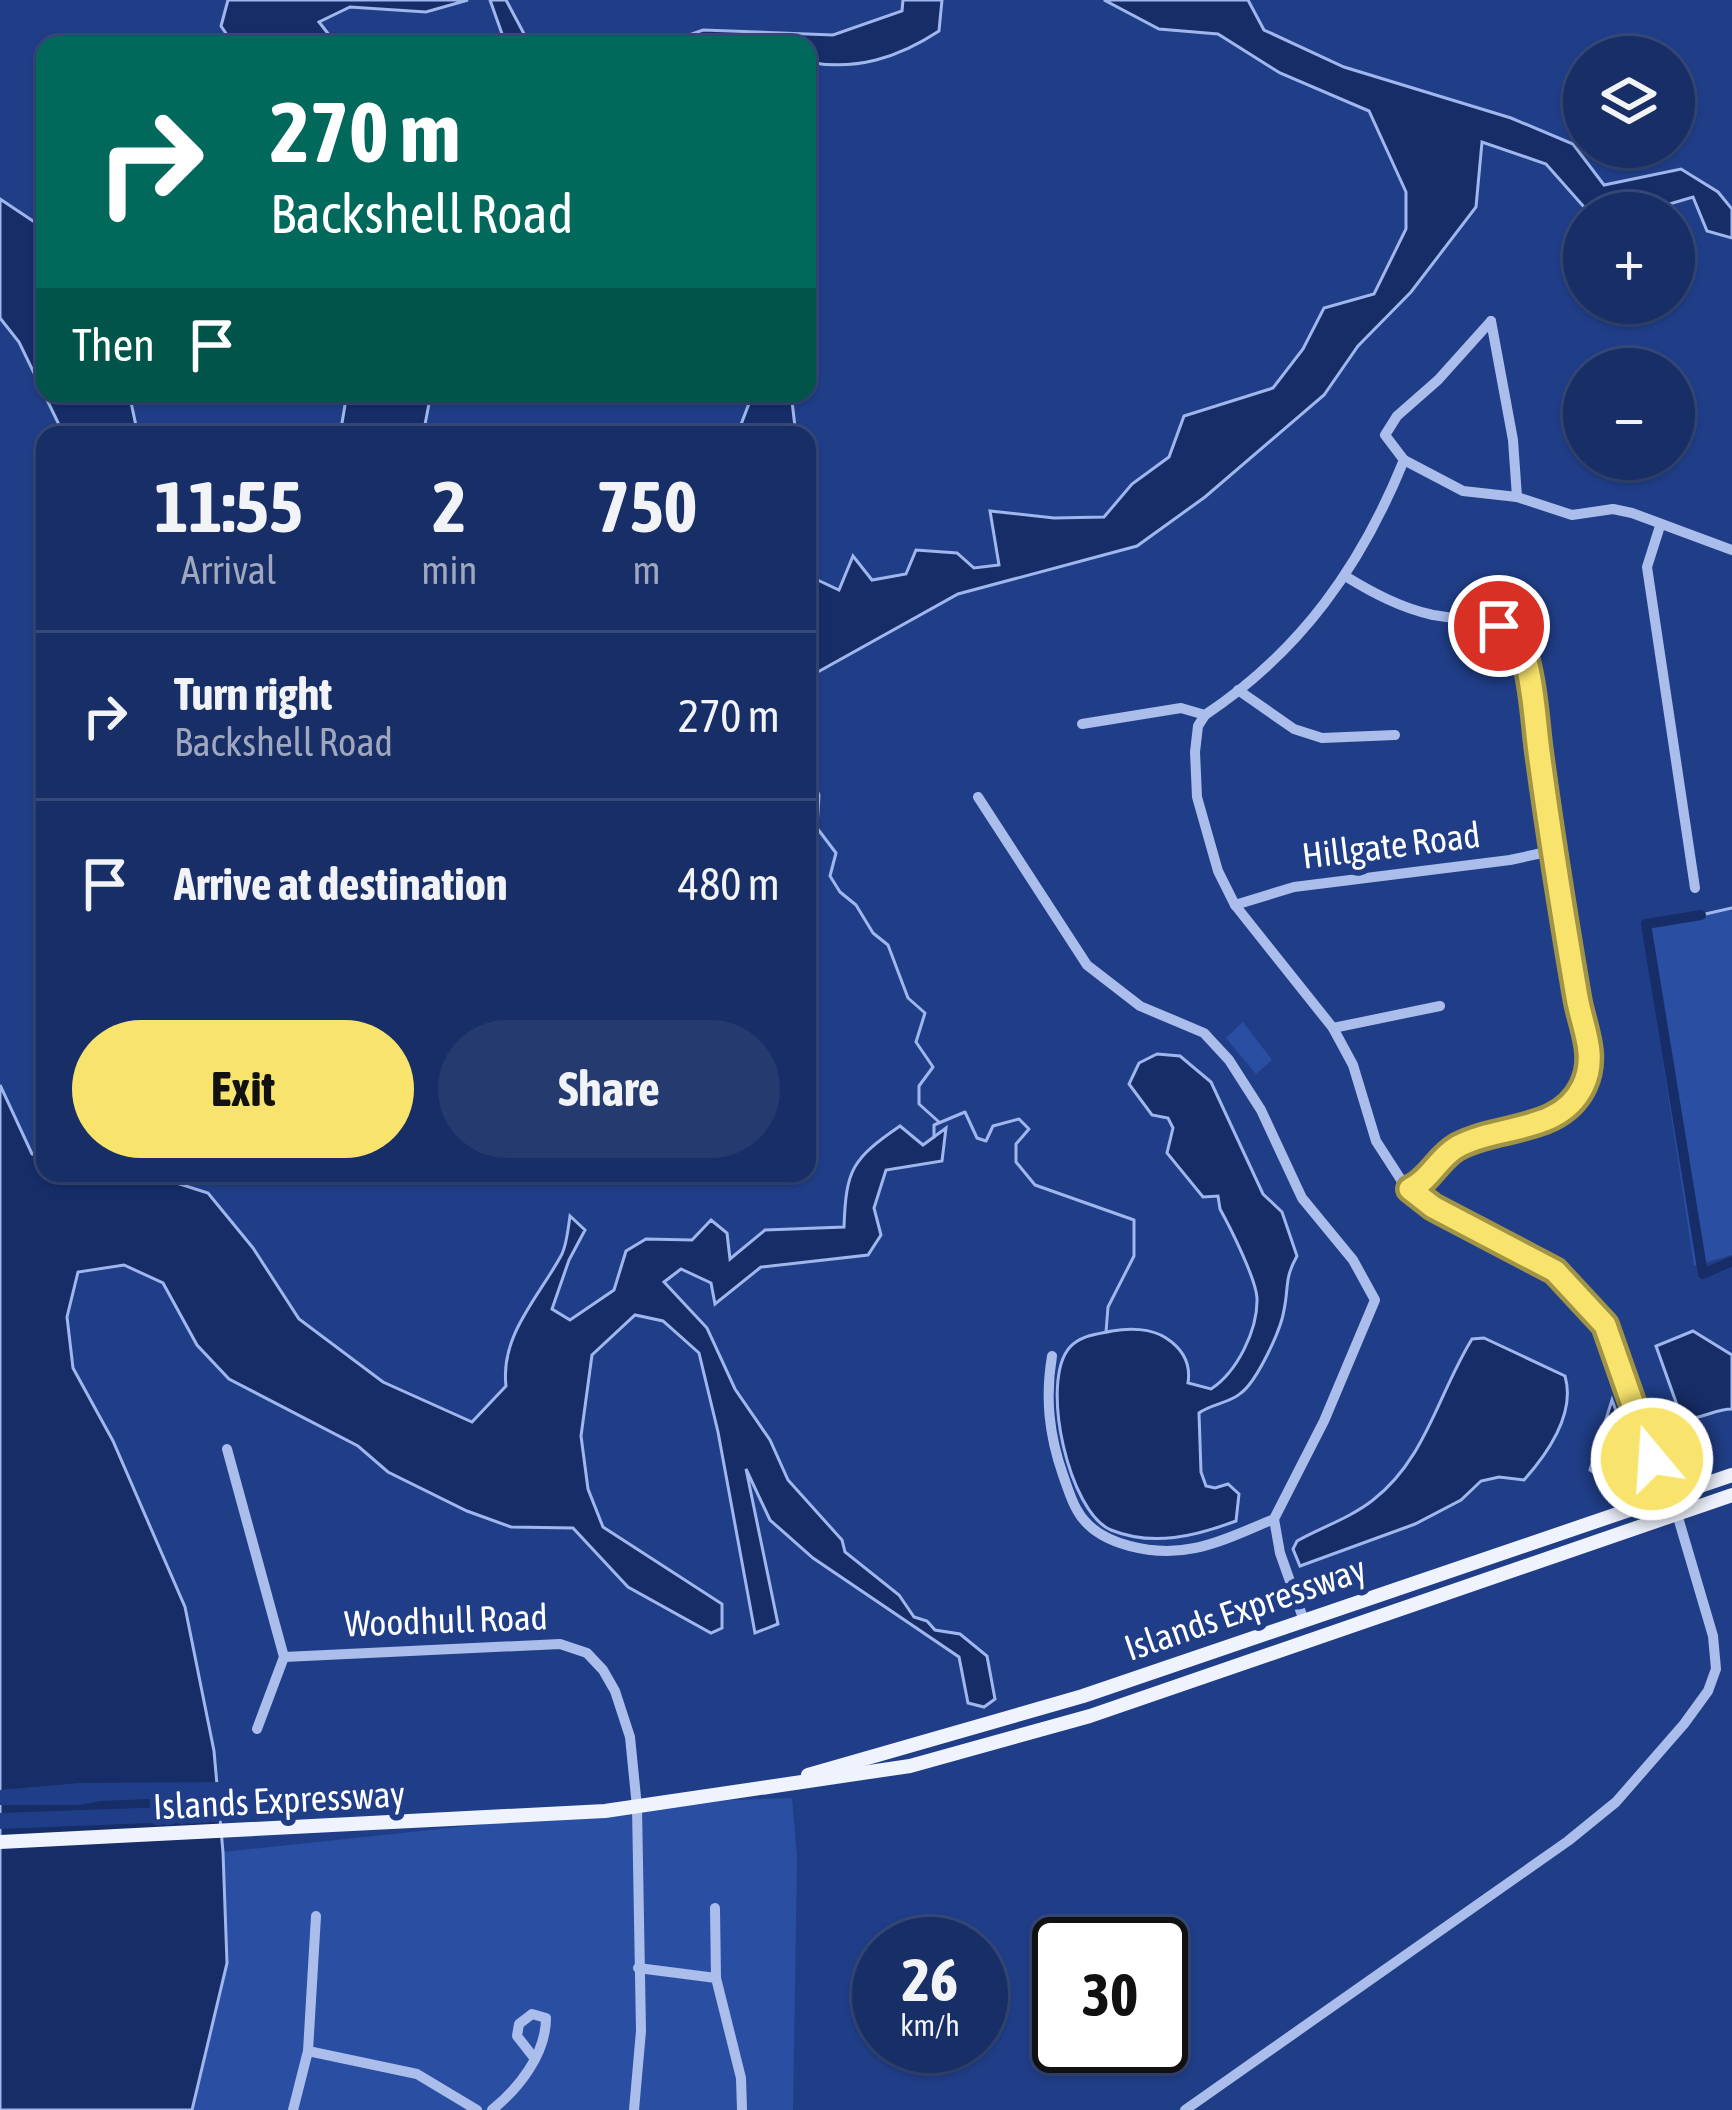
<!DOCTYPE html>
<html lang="en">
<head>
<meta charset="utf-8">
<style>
	body { margin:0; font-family:"Asap Condensed",sans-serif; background:#253a6f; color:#f1f3f6; height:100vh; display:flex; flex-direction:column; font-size:45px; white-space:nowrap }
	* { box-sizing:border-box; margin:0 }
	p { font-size:39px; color:#9fa8bf }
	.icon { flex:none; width:66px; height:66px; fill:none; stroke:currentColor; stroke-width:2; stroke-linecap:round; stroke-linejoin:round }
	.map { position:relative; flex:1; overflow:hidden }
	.panel { position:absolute; left:36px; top:426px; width:780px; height:756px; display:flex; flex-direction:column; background:#182e66; border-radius:24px; box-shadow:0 3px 9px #0004,0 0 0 3px #364a7a }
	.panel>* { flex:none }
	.hud { position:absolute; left:36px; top:36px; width:780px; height:366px; border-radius:24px; box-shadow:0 3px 9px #0004,0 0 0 3px #364a7a; background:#00695c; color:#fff; overflow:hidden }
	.controls { position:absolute; left:1563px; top:36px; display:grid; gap:24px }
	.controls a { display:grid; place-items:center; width:132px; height:132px; border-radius:50%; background:#182e66; box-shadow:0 3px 9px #0004,0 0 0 3px #364a7a; font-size:60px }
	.speed { position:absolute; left:852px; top:1917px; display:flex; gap:24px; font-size:60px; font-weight:700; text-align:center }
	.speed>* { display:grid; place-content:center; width:156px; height:156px; border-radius:50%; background:#182e66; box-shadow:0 3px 9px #0004,0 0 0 3px #364a7a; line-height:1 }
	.speed small { font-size:30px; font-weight:400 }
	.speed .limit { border:6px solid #111; border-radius:18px; background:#fff; color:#111 }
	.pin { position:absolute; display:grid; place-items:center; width:102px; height:102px; color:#fff; margin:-51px; border:6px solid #fff; border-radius:50%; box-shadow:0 3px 12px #0007 }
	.me { position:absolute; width:132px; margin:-66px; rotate:342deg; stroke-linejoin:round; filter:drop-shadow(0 0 9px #0008) }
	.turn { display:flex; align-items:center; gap:42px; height:252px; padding:0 36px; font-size:54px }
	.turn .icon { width:156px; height:156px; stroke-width:2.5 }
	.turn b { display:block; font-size:84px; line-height:102px }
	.then { display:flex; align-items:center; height:114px; padding:0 36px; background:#0003; gap:24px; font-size:45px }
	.eta { display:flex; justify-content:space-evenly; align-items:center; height:204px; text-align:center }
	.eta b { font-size:72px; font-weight:700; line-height:84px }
	.primary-button { display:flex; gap:24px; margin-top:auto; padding:24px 36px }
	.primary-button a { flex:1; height:138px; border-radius:72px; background:#f8e46c; color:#111; font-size:48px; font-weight:700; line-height:138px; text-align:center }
	.primary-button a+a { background:#253a6f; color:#f1f3f6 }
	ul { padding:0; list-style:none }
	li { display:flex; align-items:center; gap:36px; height:168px; padding:0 36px; border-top:3px solid #364a7a }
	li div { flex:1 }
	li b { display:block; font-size:45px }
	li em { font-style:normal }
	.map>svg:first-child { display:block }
	.green { fill:#2a4ea1 }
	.water { fill:#162d68; stroke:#9fb7ec; stroke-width:3 }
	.pier { fill:#203e88 }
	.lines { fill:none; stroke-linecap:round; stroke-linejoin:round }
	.stream { stroke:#9fb7ec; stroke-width:3 }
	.canal { stroke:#162d68; stroke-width:10 }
	.minor { stroke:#abbeeb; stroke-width:10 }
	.major { stroke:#eff3fe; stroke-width:14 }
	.route-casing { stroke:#a19446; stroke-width:30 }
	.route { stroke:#f8e46c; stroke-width:21 }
	.labels { text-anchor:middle; stroke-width:12; stroke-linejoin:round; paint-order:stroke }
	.street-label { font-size:36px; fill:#fff; stroke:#203e88 }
</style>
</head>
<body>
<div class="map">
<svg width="1732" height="2110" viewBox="0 0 1732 2110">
	<rect width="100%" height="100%" fill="#203e88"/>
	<g class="green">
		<polygon points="1732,910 1732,1255 1694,1266 1642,924"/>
		<polygon points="1243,1022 1272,1060 1256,1074 1226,1038"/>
		<polygon points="792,1798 797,1858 793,2110 192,2110 227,1963 223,1852 704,1801"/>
	</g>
	<g class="water">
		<polygon points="228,0 468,0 426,12 350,7 319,22 337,45 234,45 221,26"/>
		<polygon points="490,0 506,0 530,45 506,45"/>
		<path d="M 903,0 L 942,0 L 939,31 C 898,58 856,71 807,62 L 807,45 L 661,45 L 703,30 L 833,35 L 902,11 Z"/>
		<polygon points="1104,0 1248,0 1264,30 1344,67 1511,118 1573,144 1604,185 1681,169 1718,192 1732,209 1732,238 1707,231 1693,197 1639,213 1599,213 1584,207 1546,164 1482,142 1476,207 1411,292 1358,346 1324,395 1205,497 1137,546 958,594 807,678 807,494 817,535 809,576 839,590 853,556 872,580 906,574 916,550 957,553 974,568 999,565 990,511 1054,518 1104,517 1132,484 1169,457 1184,416 1273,388 1303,349 1324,308 1374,294 1406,229 1406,192 1369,111 1280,73 1218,34 1159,29"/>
		<polygon points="0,199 45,229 45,393 129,393 138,435 64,435 19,342 0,318"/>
		<polygon points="347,393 431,393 423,435 340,435"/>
		<polygon points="753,393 791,393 796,435 737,435"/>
		<path d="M 1157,1054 L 1180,1056 L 1211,1082 L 1263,1194 L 1282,1212 L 1297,1256 C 1284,1279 1289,1287 1284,1310 C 1281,1330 1257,1381 1241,1393 C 1230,1403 1211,1404 1199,1413 L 1201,1472 L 1206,1486 L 1215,1488 L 1228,1484 L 1239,1494 L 1236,1521 C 1196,1536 1153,1547 1111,1530 C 1069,1513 1039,1381 1070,1347 C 1081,1335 1098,1334 1112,1331 C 1129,1328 1151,1328 1166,1338 C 1183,1349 1191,1364 1188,1383 L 1211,1389 C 1237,1372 1258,1330 1257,1298 C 1256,1279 1230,1227 1220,1209 L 1218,1196 L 1203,1197 L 1167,1153 L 1173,1128 L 1168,1118 L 1152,1115 L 1129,1084 L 1139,1063 Z"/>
		<path d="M 0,1085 L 32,1154 L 45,1158 L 45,1173 L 161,1178 L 208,1193 L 253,1248 L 299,1319 L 383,1382 L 472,1422 L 506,1386 C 500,1335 539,1297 562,1254 C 567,1243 568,1229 570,1216 L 585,1230 L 569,1260 L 552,1309 L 570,1320 L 614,1290 L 626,1251 L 646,1239 L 692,1240 L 711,1220 L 727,1233 L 730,1259 L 765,1230 L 844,1227 C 846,1169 852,1159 900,1126 L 923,1145 L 946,1128 L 942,1161 L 886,1170 L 874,1208 L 881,1235 L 868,1255 L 761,1267 L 715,1304 L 711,1283 L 681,1269 L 664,1282 L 707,1328 L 735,1389 L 770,1440 L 788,1480 L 842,1540 L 845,1552 L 899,1595 L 914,1617 L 927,1621 L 935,1630 L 960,1634 L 987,1656 L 995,1699 L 984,1707 L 968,1703 L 959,1657 L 813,1558 L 770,1520 L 746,1469 L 778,1624 L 755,1633 L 718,1432 L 699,1353 L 663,1321 L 635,1315 L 592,1355 L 581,1436 L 588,1489 L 603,1527 L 722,1604 L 722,1628 L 711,1633 L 628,1587 L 573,1528 L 511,1527 L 467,1511 L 388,1472 L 358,1446 L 229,1379 L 197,1345 L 163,1283 L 124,1265 L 78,1272 L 67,1317 L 73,1368 L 113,1441 L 185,1607 L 214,1751 L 223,1852 L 227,1963 L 192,2110 L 0,2110 Z"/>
		<path d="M 1693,1331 L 1732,1355 L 1732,1409 C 1714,1409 1701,1420 1682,1419 L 1656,1346 Z"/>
		<path d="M 1484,1338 L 1565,1376 C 1576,1414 1548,1453 1524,1480 L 1499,1477 L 1481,1481 L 1461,1500 L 1415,1524 L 1300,1566 L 1293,1549 L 1297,1541 C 1322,1527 1350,1518 1373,1500 C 1426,1459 1438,1394 1472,1339 Z"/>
		<polygon points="1612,1400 1631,1451 1628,1462 1596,1474 1590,1470"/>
	</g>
	<g class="pier">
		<polygon points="223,1782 224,1796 100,1801 80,1805 0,1805 0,1790 80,1783"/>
		<polygon points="225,1805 226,1820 0,1829 0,1813"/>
	</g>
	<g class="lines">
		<g class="stream">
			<polyline points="807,734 811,745 807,748"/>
			<polyline points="807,768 819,795 817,828 836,853 830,876 840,892 856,905 873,933 888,945 908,998 925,1013 916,1042 933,1067 919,1086 919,1104 939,1122"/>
			<polyline points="1701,915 1732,908"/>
			<polyline points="934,1137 934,1125 965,1112 977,1138 986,1141 993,1126 1019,1119 1029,1129 1016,1144 1016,1162 1035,1185 1134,1220 1134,1256 1108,1307 1106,1332"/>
		</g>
		<polyline class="canal" points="1701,915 1646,924 1703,1274 1732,1261"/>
		<g class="minor">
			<polyline points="1491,321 1438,380 1397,416 1385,435 1404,460 1463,491 1517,497 1572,515 1613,509 1632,513 1732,550"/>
			<polyline points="1491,321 1513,440 1517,497"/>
			<polyline points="1660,526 1647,567 1695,888"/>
			<path d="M 1345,576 C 1373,593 1401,608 1433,615 C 1464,620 1489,619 1516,637 C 1532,674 1533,713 1539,753 C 1550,829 1562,904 1574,979 C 1580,1013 1600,1053 1583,1086 C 1560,1134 1499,1124 1457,1147 C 1438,1158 1430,1180 1410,1189"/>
			<polyline points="1238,690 1294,729 1322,738 1395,735"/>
			<polyline points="1082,724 1181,708 1205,715"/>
			<polyline points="978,797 1087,965 1140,1006 1204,1033 1229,1060 1261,1110 1302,1198 1353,1260 1375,1300 1324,1421 1274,1519 1280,1553 1303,1618"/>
			<polyline points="1235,905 1294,887 1510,860 1556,850"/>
			<polyline points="1333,1028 1440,1006"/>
			<path d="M 1052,1356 C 1045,1398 1049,1435 1063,1475 C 1067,1486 1071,1500 1077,1510 C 1097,1547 1157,1556 1195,1548 C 1221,1543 1249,1529 1274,1519"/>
			<polyline points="227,1449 284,1657 257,1729"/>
			<polyline points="284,1657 560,1644 587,1653 603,1670 615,1691 630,1737 637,1807 641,2031 634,2110"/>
			<polyline points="715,1908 716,1978 741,2078 742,2110"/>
			<polyline points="638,1968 716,1978"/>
			<polyline points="308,2051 417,2074 477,2110"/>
			<polyline points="293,2110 308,2051 316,1916"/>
			<path d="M 492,2110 C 519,2088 546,2054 546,2018 L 532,2014 L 519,2024 L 517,2036 L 535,2059"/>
			<path d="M 1185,2110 L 1568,1841 L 1616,1802 L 1684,1724 L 1708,1691 L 1716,1669 L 1713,1636 L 1677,1514 L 1652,1459 L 1605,1325 L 1555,1271 L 1433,1207 L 1405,1186 L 1376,1141 L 1353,1065 L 1333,1028 L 1235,905 L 1218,871 L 1197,797 L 1195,752 L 1198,726 L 1205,715 C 1301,651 1361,566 1404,460"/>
		</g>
		<g class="major">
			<polyline points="808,1775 1083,1696 1732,1475"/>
			<polyline points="0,1842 605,1811 910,1766 1090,1716 1732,1495"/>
		</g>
	</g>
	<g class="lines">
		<g class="route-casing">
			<path id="route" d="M 1499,626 C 1514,635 1521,644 1526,661 C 1534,690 1535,722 1539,752 C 1550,834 1563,915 1577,997 C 1582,1027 1598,1055 1583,1086 C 1560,1134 1499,1124 1457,1147 C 1438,1158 1430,1180 1410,1189 L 1433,1207 L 1555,1271 L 1605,1325 L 1652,1459"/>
		</g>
		<use href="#route" class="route"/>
	</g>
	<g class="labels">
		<g class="street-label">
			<text transform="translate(1391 845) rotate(-7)" y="13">Hillgate Road</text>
			<text transform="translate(1245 1608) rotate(-19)" y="13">Islands Expressway</text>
			<text transform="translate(446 1620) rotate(-2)" y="13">Woodhull Road</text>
			<text transform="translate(279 1800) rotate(-3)" y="13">Islands Expressway</text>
		</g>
	</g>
</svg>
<div class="controls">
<a><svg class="icon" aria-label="layers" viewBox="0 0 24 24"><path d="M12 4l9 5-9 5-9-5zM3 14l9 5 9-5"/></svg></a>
<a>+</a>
<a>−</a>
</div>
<div class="speed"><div>26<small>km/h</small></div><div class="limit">30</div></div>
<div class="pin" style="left:1499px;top:626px;background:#d93025"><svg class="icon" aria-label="arrive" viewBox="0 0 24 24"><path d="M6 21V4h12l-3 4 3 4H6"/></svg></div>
<svg class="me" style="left:1652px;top:1459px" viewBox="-20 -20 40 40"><circle r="17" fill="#f8e46c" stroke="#fff" stroke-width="3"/><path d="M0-11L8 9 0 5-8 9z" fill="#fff"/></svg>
<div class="hud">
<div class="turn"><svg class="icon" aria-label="right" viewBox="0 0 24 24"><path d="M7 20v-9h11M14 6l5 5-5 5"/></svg><div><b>270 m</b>Backshell Road</div></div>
<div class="then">Then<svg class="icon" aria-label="arrive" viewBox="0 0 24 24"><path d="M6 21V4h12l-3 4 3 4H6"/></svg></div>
</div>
<section class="panel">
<div class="eta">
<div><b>11:55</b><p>Arrival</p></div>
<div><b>2</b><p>min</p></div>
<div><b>750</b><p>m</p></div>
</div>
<ul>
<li><svg class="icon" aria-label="right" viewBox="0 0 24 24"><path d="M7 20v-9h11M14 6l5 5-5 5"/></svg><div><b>Turn right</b><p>Backshell Road</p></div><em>270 m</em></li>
<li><svg class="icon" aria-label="arrive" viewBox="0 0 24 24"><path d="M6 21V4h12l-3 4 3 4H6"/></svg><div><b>Arrive at destination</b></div><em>480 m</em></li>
</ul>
<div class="primary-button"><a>Exit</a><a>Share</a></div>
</section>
</div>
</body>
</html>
